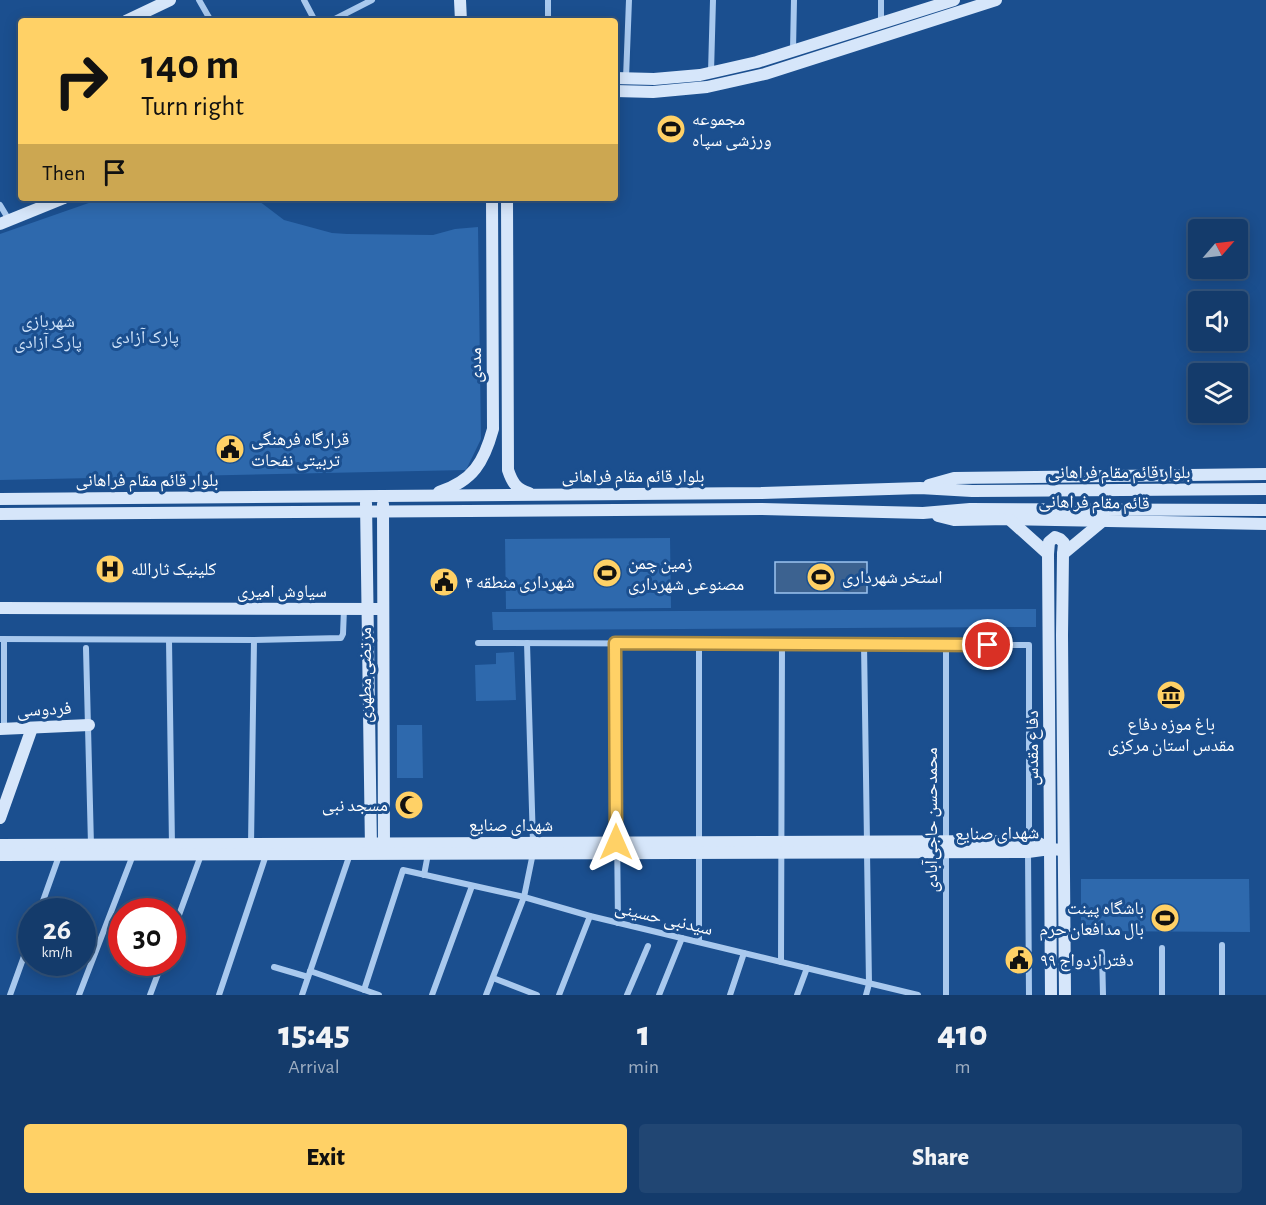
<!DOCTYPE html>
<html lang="en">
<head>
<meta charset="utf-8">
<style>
	body { margin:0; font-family:"Alegreya Sans","Noto Naskh Arabic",sans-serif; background:#214673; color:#f1f3f6; height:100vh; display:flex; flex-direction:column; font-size:22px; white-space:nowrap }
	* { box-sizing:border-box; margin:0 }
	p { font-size:20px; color:#9dadc1 }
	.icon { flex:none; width:33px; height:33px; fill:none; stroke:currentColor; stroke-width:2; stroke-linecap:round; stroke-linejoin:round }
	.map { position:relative; height:995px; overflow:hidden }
	.side { display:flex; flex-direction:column; background:#143b6b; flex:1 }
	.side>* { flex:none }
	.top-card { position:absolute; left:18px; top:18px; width:600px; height:183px; border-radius:6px; box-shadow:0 3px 15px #0003,0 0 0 2px #33557e; background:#ffd166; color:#111; overflow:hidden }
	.needle { width:39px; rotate:62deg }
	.controls { position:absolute; left:1188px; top:219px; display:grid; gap:12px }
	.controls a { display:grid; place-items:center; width:60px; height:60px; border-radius:6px; background:#143b6b; box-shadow:0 3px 15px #0003,0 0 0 2px #33557e; font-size:30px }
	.speed { position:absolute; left:18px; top:898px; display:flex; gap:12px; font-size:30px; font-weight:700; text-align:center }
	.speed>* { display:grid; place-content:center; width:78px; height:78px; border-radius:50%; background:#143b6b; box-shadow:0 3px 15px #0003,0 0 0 2px #33557e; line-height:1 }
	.speed small { font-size:15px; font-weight:400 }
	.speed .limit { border:9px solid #d22; background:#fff; color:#111 }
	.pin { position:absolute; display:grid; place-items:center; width:51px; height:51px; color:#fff; margin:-26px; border:3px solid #fff; border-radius:50%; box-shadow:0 2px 6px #0007 }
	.me { position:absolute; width:66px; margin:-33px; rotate:0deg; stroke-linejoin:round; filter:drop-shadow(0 0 4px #0008) }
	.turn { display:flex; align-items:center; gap:21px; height:126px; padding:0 24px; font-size:27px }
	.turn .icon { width:78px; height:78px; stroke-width:2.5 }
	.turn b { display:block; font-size:42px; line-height:51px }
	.then { display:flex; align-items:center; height:57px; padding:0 24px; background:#0003; gap:12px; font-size:22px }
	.eta { display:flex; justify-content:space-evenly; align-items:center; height:102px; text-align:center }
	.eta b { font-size:36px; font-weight:800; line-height:42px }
	.primary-button { display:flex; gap:12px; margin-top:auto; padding:12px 24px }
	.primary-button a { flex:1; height:69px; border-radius:6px; background:#ffd166; color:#111; font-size:24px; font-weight:800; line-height:69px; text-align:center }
	.primary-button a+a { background:#214673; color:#f1f3f6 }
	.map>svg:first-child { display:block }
	.green { fill:#2e69ad }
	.water { fill:#3c6290; stroke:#9cc4f0; stroke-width:1.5 }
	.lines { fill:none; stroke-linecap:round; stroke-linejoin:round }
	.street { stroke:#a9c9ee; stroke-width:6 }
	.secondary { stroke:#d6e6fa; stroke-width:12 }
	.route-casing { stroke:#a68842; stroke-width:15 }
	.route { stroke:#ffd166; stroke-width:10 }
	.labels { text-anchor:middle; stroke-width:6; stroke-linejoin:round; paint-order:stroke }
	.poi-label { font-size:18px; fill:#fff; stroke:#1b4f8f; text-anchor:start }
	.park-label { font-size:18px; fill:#cfe3fa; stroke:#1b4f8f }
	.street-label { font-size:18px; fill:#fff; stroke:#1b4f8f }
</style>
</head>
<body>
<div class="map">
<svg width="1266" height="995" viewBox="0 0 1266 995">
	<rect width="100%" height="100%" fill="#1b4f8f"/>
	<g class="green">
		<polygon points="103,198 255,198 284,220 332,233 347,234 433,235 455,229 478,227 481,439 466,470 0,480 0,234"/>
		<polygon points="670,538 671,608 506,609 505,539"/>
		<polygon points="1036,609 1036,627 493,630 492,612"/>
		<polygon points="514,652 516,700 476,701 475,665 496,664 496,653"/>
		<polygon points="422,725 423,778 397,778 397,725"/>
		<polygon points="1081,879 1249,879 1250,932 1081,931"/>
	</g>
	<rect class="water" x="775" y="562" width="92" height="31"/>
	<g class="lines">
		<g class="street">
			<polyline points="199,0 211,21"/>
			<polyline points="304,0 315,21"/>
			<polyline points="331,21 372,0"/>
			<polyline points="548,21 548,0"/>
			<polyline points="881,23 881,0"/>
			<polyline points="793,50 794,0"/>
			<polyline points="711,72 713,0"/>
			<polyline points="626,78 629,0"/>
			<polyline points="0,205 9,220"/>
			<polyline points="0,639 254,640 341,638 343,634 344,609"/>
			<polyline points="169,640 172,846"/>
			<polyline points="478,643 1029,645 1029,841"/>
			<polyline points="527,643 533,843"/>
			<polyline points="615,643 618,923"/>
			<polyline points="864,644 867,842"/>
			<polyline points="86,648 91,845"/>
			<polyline points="4,728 4,639"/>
			<polyline points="946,842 946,645"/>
			<polyline points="251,845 254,640"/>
			<polyline points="1028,851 1029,995"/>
			<polyline points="946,852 946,995"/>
			<polyline points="424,875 428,854"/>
			<polyline points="39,912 59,856"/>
			<polyline points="172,934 201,855"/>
			<polyline points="699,942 699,644"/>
			<polyline points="1222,945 1222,995"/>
			<polyline points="1162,948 1162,995"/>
			<polyline points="1102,952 1103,995"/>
			<polyline points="781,962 782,644"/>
			<polyline points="274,967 308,977"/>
			<polyline points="310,971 379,995"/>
			<polyline points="493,978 537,995"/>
			<polyline points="364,990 403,870 524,897 590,916 918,995"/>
			<polyline points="10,995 32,934"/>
			<polyline points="79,995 133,855"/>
			<polyline points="150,995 162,963"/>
			<polyline points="219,995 266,855"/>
			<polyline points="302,995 350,854"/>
			<polyline points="432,995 472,886"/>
			<polyline points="486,995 524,897 533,853"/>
			<polyline points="559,995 590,916"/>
			<polyline points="627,995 648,946"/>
			<polyline points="659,995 682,938"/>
			<polyline points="730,995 744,953"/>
			<polyline points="797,995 807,968"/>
			<polyline points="866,995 869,984 867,852"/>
		</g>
		<g class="secondary">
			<polyline points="460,0 461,21"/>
			<polyline points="126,21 170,0"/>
			<polyline points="615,78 654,79 700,75 757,62 954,0"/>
			<polyline points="615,91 653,92 707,87 765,74 996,0"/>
			<path d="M 507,198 L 508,470 C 512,482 516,489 529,493"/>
			<polyline points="0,224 64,198"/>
			<polyline points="929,485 954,478 1266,474"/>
			<path d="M 439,492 C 473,481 484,462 493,429 L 492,198"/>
			<polyline points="0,499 761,493 920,488 972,491 1266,489"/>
			<polyline points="366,503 371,849"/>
			<polyline points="383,504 384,850"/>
			<polyline points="0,514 761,509 923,513 970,509 1266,510"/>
			<polyline points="938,516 954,520 1009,519 1266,524"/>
			<polyline points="1009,519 1048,554 1051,995"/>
			<polyline points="1048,554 1049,542 1055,537 1060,539 1064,543 1063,554"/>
			<polyline points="0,608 383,609"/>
			<polyline points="0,729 89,725"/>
			<polyline points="0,818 32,728"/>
			<polyline points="0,845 1035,841 1050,849"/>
			<polyline points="0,855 1028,852 1050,849 1063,850"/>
			<polyline points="1065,995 1062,635 1063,554 1104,520"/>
		</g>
	</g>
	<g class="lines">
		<g class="route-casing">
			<polyline id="route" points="616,842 615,643 988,645"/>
		</g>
		<use href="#route" class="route"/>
	</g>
	<defs>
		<g id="stadium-disc" transform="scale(1.5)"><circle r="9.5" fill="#ffd166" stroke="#1b4f8f"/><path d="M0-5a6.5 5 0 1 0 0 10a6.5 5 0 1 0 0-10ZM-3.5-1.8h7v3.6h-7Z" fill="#111"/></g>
		<g id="civic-disc" transform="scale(1.5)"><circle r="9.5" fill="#ffd166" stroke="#1b4f8f"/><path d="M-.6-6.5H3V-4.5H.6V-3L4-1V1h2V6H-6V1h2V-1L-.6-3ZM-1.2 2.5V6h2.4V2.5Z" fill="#111"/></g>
		<g id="hospital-disc" transform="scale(1.5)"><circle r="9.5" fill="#ffd166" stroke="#1b4f8f"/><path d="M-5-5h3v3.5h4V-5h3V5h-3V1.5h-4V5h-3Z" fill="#111"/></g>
		<g id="museum-disc" transform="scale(1.5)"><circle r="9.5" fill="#ffd166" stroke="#1b4f8f"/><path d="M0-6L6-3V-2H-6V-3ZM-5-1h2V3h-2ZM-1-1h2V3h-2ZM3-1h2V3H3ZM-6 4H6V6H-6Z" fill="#111"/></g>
		<g id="mosque-disc" transform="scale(1.5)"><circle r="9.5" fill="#ffd166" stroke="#1b4f8f"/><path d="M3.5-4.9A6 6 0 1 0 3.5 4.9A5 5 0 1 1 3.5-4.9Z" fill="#111"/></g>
	</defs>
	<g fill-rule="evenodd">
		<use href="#stadium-disc" x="671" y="129"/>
		<use href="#civic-disc" x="230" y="449"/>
		<use href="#hospital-disc" x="110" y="569"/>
		<use href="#stadium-disc" x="607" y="573"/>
		<use href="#stadium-disc" x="821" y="577"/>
		<use href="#civic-disc" x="444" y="582"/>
		<use href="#museum-disc" x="1171" y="695"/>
		<use href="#mosque-disc" x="409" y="805"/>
		<use href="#stadium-disc" x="1165" y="918"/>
		<use href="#civic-disc" x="1019" y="960"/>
	</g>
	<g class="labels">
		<g class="poi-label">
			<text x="692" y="125">مجموعه<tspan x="692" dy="21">ورزشی سپاه</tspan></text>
			<text x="251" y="445">قرارگاه فرهنگی<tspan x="251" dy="21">تربیتی نفحات</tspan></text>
			<text x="628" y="569">زمین چمن<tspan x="628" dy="21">مصنوعی شهرداری</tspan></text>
			<text x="131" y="575">کلینیک ثارالله</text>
			<text x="842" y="583">استخر شهرداری</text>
			<text x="465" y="588">شهرداری منطقه ۴</text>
			<text x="1171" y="730" text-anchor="middle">باغ موزه دفاع<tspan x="1171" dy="21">مقدس استان مرکزی</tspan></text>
			<text x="388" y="811" text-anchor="end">مسجد نبی</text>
			<text x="1144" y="914" text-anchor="end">باشگاه پینت<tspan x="1144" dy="21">بال مدافعان حرم</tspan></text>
			<text x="1040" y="966">دفتر ازدواج ۹۹</text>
		</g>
		<g class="park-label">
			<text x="48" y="327">شهربازی<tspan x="48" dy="21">پارک آزادی</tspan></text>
			<text x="145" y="343">پارک آزادی</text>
		</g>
		<g class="street-label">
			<text transform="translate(475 365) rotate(-90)" y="6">مددی</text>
			<text x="1119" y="478">بلوار قائم مقام فراهانی</text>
			<text x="633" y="482">بلوار قائم مقام فراهانی</text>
			<text x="147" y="486">بلوار قائم مقام فراهانی</text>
			<text transform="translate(1094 502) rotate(1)" y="6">قائم مقام فراهانی</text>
			<text x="282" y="597">سیاوش امیری</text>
			<text transform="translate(365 675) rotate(-90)" y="6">مرتضی مطهری</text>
			<text transform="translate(44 709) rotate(-3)" y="6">فردوسی</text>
			<text transform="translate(1032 748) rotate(-90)" y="6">دفاع مقدس</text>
			<text transform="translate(931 820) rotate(-90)" y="6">محمدحسن حاجی‌آبادی</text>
			<text x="511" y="831">شهدای صنایع</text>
			<text transform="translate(997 833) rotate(-1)" y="6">شهدای صنایع</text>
			<text transform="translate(664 918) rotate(13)" y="6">سیدنبی حسینی</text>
		</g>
	</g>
</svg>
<div class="controls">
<a><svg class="needle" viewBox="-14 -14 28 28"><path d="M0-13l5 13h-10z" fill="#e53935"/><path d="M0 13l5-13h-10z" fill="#9dadc1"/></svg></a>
<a><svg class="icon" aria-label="sound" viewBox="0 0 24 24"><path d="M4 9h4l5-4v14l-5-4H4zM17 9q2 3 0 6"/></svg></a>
<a><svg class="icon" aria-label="layers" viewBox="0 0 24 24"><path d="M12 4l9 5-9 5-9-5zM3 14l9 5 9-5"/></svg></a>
</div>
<div class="speed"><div>26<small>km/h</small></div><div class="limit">30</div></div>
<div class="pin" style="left:988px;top:645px;background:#d93025"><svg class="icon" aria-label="arrive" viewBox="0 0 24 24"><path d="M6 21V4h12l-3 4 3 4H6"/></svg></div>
<svg class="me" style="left:616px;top:842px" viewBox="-20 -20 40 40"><path d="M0-17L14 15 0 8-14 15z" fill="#ffd166" stroke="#fff" stroke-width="4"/></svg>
<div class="top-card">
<div class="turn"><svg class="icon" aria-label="right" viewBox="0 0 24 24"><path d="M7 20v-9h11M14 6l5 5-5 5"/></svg><div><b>140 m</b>Turn right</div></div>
<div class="then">Then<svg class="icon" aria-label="arrive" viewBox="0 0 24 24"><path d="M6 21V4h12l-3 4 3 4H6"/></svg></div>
</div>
</div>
<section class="side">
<div class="eta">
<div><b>15:45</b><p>Arrival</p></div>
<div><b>1</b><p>min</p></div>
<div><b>410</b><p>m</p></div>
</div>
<div class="primary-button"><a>Exit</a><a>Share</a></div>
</section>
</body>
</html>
